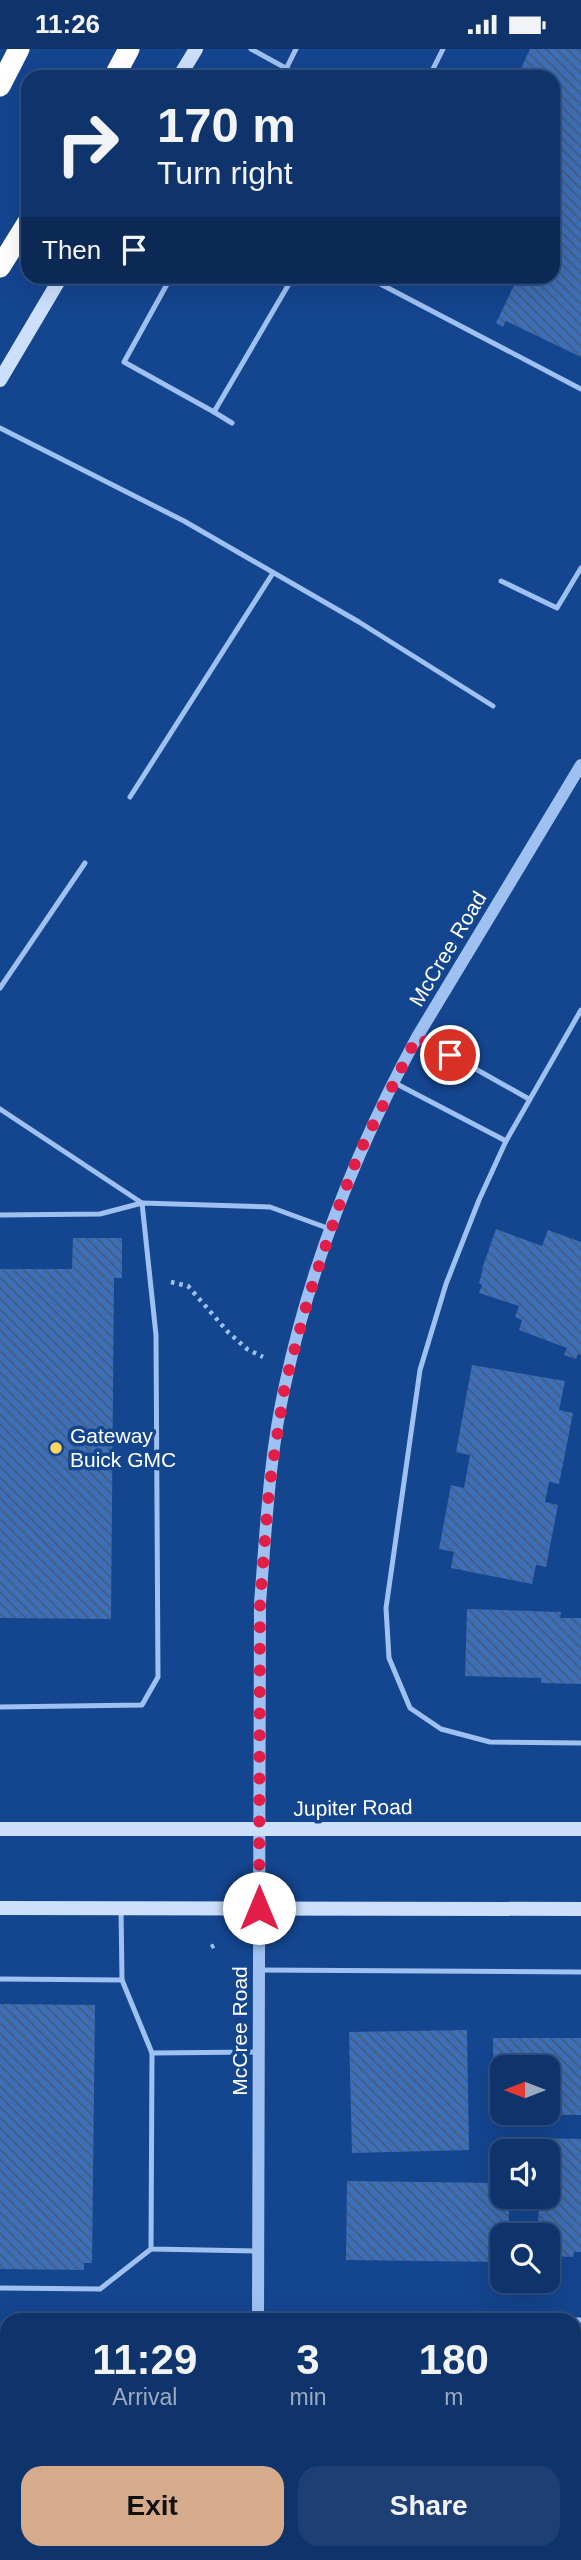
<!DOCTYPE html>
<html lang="en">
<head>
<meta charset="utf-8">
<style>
	body { margin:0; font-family:Arial,sans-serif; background:#1d3f73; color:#f1f3f6; height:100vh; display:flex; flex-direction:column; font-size:26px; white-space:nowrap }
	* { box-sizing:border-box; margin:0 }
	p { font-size:23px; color:#9baac1 }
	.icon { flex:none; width:38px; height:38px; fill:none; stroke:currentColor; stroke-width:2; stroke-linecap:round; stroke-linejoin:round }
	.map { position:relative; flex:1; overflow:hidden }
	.panel { position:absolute; left:0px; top:2264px; width:581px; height:247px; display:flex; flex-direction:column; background:#0f346b; border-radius:21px 21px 0 0; box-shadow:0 7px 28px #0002,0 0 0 2px #2f4f7e }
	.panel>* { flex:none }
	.banner { position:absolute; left:21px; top:21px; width:539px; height:214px; border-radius:21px; box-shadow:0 7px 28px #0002,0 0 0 2px #2f4f7e; background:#0f346b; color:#f1f3f6; overflow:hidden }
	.needle { width:46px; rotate:270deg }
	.buttons { position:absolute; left:490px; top:2006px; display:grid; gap:14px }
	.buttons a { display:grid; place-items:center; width:70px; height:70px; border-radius:14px; background:#0f346b; box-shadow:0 7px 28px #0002,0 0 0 2px #2f4f7e; font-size:35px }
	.pin { position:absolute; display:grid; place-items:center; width:60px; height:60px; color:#fff; margin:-30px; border:4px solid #fff; border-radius:50%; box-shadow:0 2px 7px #0007 }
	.me { position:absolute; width:77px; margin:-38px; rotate:0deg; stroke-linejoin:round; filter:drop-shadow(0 0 5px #0008) }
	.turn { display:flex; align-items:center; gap:24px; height:147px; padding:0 21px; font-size:32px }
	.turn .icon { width:91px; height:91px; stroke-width:2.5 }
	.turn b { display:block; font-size:49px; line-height:60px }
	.then { display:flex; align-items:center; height:66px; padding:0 21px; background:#0003; gap:14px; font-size:26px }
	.eta { display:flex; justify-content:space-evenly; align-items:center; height:119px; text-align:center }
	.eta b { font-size:42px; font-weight:600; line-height:49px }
	.action { display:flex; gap:14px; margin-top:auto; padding:14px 21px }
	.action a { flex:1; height:80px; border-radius:21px; background:#d6ab8b; color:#111; font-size:28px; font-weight:600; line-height:80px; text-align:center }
	.action a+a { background:#1d3f73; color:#f1f3f6 }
	.status { display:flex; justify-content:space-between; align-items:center; height:49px; padding:0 35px; background:#0f346b; direction:ltr }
	.status svg { height:19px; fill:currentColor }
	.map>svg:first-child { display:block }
	.building { fill:url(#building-back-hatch); fill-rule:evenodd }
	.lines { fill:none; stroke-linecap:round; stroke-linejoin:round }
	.path { stroke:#9fc1f1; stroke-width:4.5; stroke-dasharray:3.5 5; stroke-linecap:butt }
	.service { stroke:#9fc1f1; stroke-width:5 }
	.tertiary { stroke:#9fc1f1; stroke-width:12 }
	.secondary { stroke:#cde0fb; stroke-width:14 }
	.motorway { stroke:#fff; stroke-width:21 }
	.route { stroke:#e11d48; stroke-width:12; stroke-dasharray:0 21.6 }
	.poi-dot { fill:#ffd75f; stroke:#14458f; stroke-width:2.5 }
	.labels { text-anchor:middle; stroke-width:7; stroke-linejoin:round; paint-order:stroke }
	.street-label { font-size:21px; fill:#fff; stroke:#14458f }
	.poi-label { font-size:21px; fill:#fff; stroke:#14458f; text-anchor:start }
</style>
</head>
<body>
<div class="status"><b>11:26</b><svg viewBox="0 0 49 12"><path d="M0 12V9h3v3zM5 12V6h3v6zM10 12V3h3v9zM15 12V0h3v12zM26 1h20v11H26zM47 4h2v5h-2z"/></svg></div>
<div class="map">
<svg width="581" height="2511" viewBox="0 0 581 2511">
	<defs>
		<pattern id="building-back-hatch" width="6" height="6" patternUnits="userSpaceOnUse" patternTransform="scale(1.75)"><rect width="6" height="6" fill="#3d6fb8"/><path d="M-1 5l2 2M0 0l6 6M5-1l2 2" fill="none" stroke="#455c7d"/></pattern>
	</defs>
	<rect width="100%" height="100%" fill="#14458f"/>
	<g class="building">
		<polygon points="530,0 581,0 581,308 506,272 503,278 496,274 518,228 553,228 553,28 517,28"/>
		<polygon points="496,1180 542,1197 548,1181 581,1193 581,1306 578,1305 576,1310 564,1306 567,1299 519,1281 522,1271 515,1268 519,1257 479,1244 482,1236 479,1234 483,1220 482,1220"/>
		<polygon points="73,1189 122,1189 122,1229 114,1229 111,1570 0,1569 0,1220 72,1220"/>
		<polygon points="472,1316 565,1332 559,1361 573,1364 559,1435 549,1433 545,1453 558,1456 546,1518 536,1516 532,1535 451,1519 454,1503 439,1500 451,1436 464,1439 470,1406 456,1403"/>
		<polygon points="467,1560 561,1563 560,1569 581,1569 581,1635 541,1634 541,1629 465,1627"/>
		<polygon points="0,1955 95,1956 92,2214 84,2214 84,2221 0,2220"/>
		<polygon points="467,1981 469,2101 352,2104 349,1983"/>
		<path d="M 493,1989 L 581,1989 L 581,2066 L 493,2066 ZM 502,2018 L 548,2018 L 548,2063 L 502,2063 Z"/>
		<polygon points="536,2089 581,2090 581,2203 574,2203 573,2208 548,2207 548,2186 538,2186 539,2147 548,2147 548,2102 535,2102"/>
		<polygon points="347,2132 502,2134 502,2147 509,2147 509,2186 502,2186 502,2213 346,2211"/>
		<rect x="574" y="2334" width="7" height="79"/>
		<rect x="0" y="2353" width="7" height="38"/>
		<polygon points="574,2432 581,2432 581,2511 536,2511 536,2504 574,2504"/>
		<rect x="346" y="2504" width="162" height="7"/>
	</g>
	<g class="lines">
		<g class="path">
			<polyline points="171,1233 188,1237 228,1283 247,1300 263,1308"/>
			<polyline points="211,1898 217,1895"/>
		</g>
		<g class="service">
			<polyline points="251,0 302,28"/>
			<polyline points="282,28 296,0"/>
			<polyline points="429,28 443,0"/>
			<polyline points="171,228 124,313 214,363 293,228"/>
			<polyline points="367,228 581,340"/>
			<polyline points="214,363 232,374"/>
			<polyline points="0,379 184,472 359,573 493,657"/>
			<polyline points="501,532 557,559 581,519"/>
			<polyline points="130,748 273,524"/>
			<polyline points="0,939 85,814"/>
			<polyline points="581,961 506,1092 479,1151 446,1235 420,1321 386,1559 389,1609 410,1659 441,1680 490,1693 581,1694"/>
			<polyline points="419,988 529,1050"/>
			<polyline points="393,1033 506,1092"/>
			<polyline points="0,1060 142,1154 156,1286 158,1628 142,1656 0,1658"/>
			<polyline points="0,1166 100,1165 142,1154 270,1158 330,1180"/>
			<polyline points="260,1921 581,1923"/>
			<polyline points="0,1930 122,1931 121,1860"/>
			<polyline points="122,1931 152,2004 259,2003"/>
			<polyline points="152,2004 151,2200 256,2202"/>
			<polyline points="0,2239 100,2240 151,2200"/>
			<polyline points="259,2269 581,2271"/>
			<polyline points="0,2292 7,2292"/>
			<polyline points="6,2412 6,2427"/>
			<polyline points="6,2461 6,2478"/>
			<polyline points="144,2504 144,2511"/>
		</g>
		<g class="tertiary">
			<path d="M 258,2272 L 260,1554 C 266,1481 269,1407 285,1336 C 311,1214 358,1097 417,988 L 581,716"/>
			<polyline points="258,2504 258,2511"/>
		</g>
		<g class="secondary">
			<polyline points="179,28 196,0"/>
			<polyline points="0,331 61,228"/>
			<polyline points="0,1780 581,1780"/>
			<polyline points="0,1859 581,1860"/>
		</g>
		<g class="motorway">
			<polyline points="114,28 129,0"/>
			<polyline points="0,37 19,0"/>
			<polyline points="0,218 28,173"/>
		</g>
	</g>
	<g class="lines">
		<polyline class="route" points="259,1859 260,1554 269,1440 285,1336 309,1247 340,1154 359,1104 417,988 450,1006"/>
	</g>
	<circle class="poi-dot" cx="56" cy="1399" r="7"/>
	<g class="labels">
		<g class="street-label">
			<text transform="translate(448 900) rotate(-59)" y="7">McCree Road</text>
			<text transform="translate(353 1759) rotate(-1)" y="7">Jupiter Road</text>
			<text transform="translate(240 1982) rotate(-90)" y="7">McCree Road</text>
		</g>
		<g class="poi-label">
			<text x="70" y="1394">Gateway<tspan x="70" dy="24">Buick GMC</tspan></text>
		</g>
	</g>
</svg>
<div class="buttons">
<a><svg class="needle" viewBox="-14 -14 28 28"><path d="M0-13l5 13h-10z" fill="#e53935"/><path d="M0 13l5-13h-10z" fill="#9baac1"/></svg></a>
<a><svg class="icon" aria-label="sound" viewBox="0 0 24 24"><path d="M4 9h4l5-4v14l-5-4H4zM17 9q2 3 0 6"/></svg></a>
<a><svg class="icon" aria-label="search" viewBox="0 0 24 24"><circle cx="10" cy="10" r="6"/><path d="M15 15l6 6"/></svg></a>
</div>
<div class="pin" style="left:450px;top:1006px;background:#d93025"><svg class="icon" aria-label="arrive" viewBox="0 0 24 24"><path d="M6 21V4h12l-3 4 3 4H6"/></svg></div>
<svg class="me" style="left:259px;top:1859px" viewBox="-20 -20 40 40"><circle r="19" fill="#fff"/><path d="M0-13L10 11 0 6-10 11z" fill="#e11d48"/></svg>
<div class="banner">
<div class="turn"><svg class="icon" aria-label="right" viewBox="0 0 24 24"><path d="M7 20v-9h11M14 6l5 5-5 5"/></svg><div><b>170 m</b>Turn right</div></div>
<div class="then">Then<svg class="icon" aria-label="arrive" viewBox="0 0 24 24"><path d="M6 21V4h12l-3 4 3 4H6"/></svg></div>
</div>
<section class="panel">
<div class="eta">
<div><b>11:29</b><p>Arrival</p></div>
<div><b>3</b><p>min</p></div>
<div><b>180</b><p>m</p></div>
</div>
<div class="action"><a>Exit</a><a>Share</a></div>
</section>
</div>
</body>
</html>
